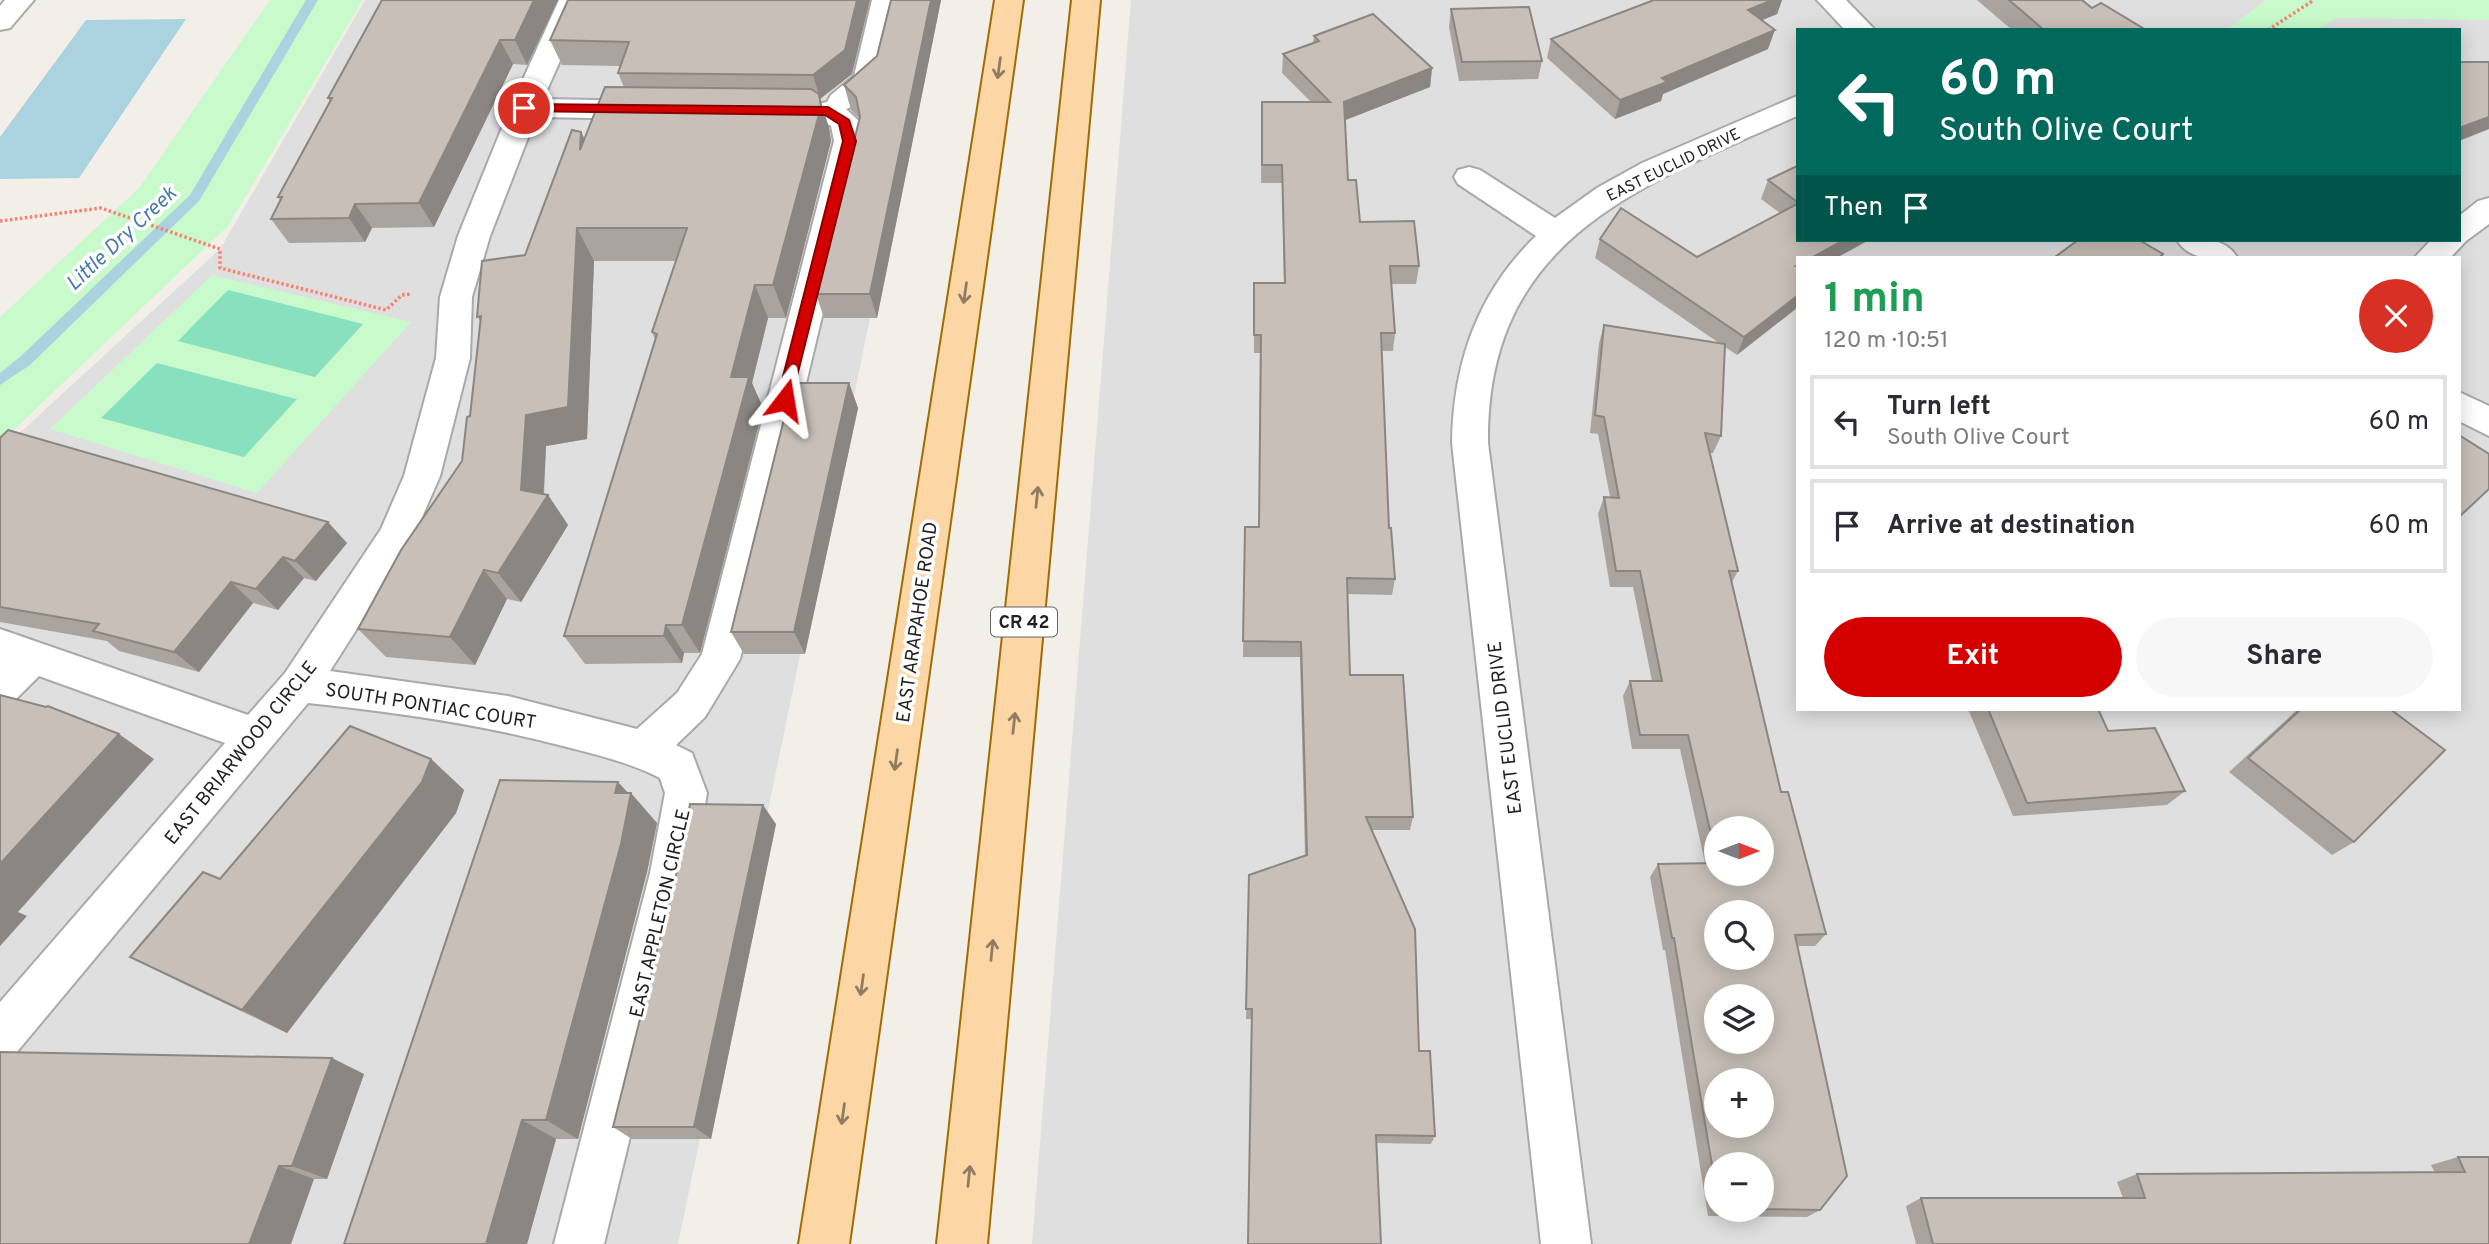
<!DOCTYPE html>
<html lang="en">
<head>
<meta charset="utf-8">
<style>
	body { margin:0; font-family:Overpass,sans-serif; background:#f7f7f7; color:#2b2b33; height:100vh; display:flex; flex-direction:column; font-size:26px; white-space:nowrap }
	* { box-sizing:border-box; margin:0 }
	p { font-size:23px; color:#7c7c81 }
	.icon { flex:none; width:38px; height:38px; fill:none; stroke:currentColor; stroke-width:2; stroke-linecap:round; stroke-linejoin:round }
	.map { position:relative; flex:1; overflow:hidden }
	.side { position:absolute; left:1796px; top:256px; width:665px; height:455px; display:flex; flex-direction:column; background:#fff; border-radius:0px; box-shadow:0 4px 18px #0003 }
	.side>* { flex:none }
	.guide { position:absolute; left:1796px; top:28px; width:665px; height:214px; border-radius:0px; box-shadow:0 4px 18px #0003; background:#00695c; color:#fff; overflow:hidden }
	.needle { width:46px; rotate:90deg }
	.buttons { position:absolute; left:1704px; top:816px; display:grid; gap:14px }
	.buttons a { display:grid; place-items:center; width:70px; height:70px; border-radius:50%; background:#fff; box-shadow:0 4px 18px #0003; font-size:35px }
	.pin { position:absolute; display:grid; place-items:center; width:60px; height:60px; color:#fff; margin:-30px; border:4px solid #fff; border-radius:50%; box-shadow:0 2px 7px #0007 }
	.me { position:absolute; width:77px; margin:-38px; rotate:14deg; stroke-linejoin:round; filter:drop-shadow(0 0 5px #0008) }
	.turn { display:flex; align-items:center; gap:24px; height:147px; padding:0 28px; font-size:32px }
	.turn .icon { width:91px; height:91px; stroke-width:2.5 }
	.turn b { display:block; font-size:49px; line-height:60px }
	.then { display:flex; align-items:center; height:66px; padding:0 28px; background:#0003; gap:14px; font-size:26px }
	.round { display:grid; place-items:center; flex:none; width:74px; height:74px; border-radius:37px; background:#f7f7f7 }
	.headline { display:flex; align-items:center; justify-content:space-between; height:119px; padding:0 28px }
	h1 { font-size:42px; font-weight:700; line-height:52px; color:#1e9e55 }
	.cta { display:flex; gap:14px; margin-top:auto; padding:14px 28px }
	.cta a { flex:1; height:80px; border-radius:42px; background:#d40000; color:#fff; font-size:28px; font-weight:700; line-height:80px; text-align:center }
	.cta a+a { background:#f7f7f7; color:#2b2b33 }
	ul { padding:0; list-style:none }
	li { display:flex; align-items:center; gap:21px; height:94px; margin:0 14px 10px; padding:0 14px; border:4px solid #e1e1e2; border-radius:0px }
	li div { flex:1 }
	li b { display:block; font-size:26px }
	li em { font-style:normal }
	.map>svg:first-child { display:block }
	.residential { fill:#e0dfdf; fill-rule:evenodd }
	.park { fill:#c8facc }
	.pitch { fill:#88e0be }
	.water { fill:#aad3df }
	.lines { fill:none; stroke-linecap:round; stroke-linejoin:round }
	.stream { fill:#aad3df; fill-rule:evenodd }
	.street-casing { stroke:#a9a9a9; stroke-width:4 }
	.primary-casing { stroke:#a06b00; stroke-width:4 }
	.path { stroke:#fa8072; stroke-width:3.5; stroke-dasharray:2.5 2.5; stroke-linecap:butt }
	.street { fill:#fff; fill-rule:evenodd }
	.primary { fill:#fcd6a4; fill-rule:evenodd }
	.wall { fill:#aba49e; fill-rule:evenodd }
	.shaded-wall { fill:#8b8681 }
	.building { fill:#c7bfb8; stroke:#8b8681; stroke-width:2; fill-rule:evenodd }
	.oneway { stroke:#8f7c63 }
	.route { fill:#d40000; stroke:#8a0000; stroke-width:2 }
	.labels { text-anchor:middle; stroke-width:7; stroke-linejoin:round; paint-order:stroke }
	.far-street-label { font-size:16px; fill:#222; stroke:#fff }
	.shield { fill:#fff; stroke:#646464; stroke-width:2 }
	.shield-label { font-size:18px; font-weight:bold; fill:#222 }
	.street-label { font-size:19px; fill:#222; stroke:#fff }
	.water-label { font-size:21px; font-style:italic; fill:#4a7aab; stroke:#fff }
</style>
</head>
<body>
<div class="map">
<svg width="2489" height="1244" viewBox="0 0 2489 1244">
	<rect width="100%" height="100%" fill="#f2efe9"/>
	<g class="residential">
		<polygon points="365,0 936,0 678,1244 0,1244 0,451 220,249"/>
		<path d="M 1131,0 L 2489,0 L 2489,1244 L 1032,1244 ZM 1797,30 L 2459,30 L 2459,240 L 1797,240 ZM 1797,257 L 2459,257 L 2459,709 L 1797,709 ZM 1717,828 L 1762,828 L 1762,873 L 1717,873 ZM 1717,912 L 1762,912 L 1762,957 L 1717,957 ZM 1717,996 L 1762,996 L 1762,1041 L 1717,1041 ZM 1717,1080 L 1762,1080 L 1762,1125 L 1717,1125 ZM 1717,1164 L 1762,1164 L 1762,1209 L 1717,1209 Z"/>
	</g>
	<g class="park">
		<polygon points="270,0 363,0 228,226 0,443 0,317 139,188"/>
		<polygon points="2266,0 2489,0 2489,20 2336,18 2318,30 2226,30"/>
		<polygon points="212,275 411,322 257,493 50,429"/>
	</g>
	<g class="pitch">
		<polygon points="228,290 363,324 315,377 178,341"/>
		<polygon points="157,363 296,399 297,399 244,457 101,418"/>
	</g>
	<polygon class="water" points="186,19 79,178 0,179 0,137 86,20"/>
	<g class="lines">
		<polygon class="stream" points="306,0 318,0 199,201 30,365 0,385 0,373 20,357 190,195"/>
		<g class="street-casing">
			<g id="street">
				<polygon points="5,0 34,0 10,28 0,30 0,6"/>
				<path d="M 559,0 L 587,0 L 543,99 L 648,101 L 658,103 L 663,110 L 658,117 L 648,119 L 536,117 L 490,236 L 472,297 L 470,358 L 440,476 L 409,547 L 330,671 L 508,696 L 637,729 L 677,693 L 702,654 L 834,141 L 831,126 L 818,118 L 813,111 L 818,104 L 827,102 L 831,95 L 854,76 L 872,0 L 900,0 L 881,80 L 851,107 L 846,109 L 860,122 L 864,141 L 740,659 L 705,717 L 676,745 L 692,753 L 707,793 L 694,873 L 604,1244 L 554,1244 L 650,873 L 665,793 L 660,778 C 629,762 597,755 563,746 C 480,724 394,712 308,703 L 16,1053 L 0,1060 L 0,1002 L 225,743 L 39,676 L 14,701 L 0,706 L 0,629 L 248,715 L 285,673 L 381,529 L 404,476 L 436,358 L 440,297 L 458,236 L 510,108 Z"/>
				<polygon points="1817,0 1846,0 1875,30 1845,30"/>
				<path d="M 1797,96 L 1797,116 C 1638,187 1486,239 1488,443 L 1591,1244 L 1541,1244 L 1452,443 C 1453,363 1478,292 1536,236 L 1458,184 L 1454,177 L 1458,170 L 1469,167 L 1480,170 L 1555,218 L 1597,188 L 1642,163 Z"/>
				<polygon points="2489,198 2489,224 2466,241 2451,257 2415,257 2431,240 2459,240 2459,216 2478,201"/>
				<path d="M 2177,240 C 2199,239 2224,236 2237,257 C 2215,258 2190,262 2177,240 Z"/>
				<polygon points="2459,392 2489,406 2489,436 2459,421"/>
			</g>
		</g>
		<g class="primary-casing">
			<g id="primary">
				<polygon points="995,0 1023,0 849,1244 799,1244"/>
				<polygon points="1072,0 1100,0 987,1244 937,1244"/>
			</g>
		</g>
		<g class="path">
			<polyline points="2268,30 2314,0"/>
			<polyline points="0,221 101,208 220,249 220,268 386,310 402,295 412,294"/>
		</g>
		<use href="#street" class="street"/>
		<use href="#primary" class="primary"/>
	</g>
	<g class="wall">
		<polygon points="558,0 527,65 513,64 434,227 372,228 365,242 289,243 271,219 280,200 278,197 330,102 328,98"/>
		<polygon points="568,0 852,74 820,99 829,128 831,141 786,318 768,318 752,383 763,408 700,653 684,653 682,663 585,664 564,636 655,339 652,332 676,261 594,261 587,439 546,446 544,495 548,495 568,525 521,602 507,599 475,665 386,657 358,629 462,461 470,416 481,322 477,317 525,255 581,132 585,139 624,87 618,73 620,66 562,65 550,40"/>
		<polygon points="891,0 941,0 877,318 824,318 816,294 859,118 851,110 844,85 877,56"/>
		<polygon points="1654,0 1782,0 1777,14 1762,20 1768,49 1663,94 1661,101 1615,119 1547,58 1551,39"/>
		<polygon points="1977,0 2082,0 2092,8 2146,30 2012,30"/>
		<polygon points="1451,9 1542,61 1538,79 1459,81 1449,27"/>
		<polygon points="1314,36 1432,68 1430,87 1345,120 1348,180 1360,222 1419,266 1416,284 1391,284 1395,333 1393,351 1382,351 1389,528 1395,579 1392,595 1347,594 1350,675 1413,817 1410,830 1372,830 1419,1051 1435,1136 1431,1144 1377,1143 1252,1019 1246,1019 1249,875 1305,856 1300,657 1243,657 1245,527 1259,527 1260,353 1254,353 1254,283 1284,283 1282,183 1261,183 1262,102 1311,102 1282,73 1283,54 1313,43"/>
		<path d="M 1797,166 L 1797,240 L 1869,240 L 1838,257 L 1797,257 L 1737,355 L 1725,347 L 1721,436 L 1713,453 L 1710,453 L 1738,571 L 1732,582 L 1781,792 L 1826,934 L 1815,946 L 1798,946 L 1820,1210 L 1807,1217 L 1708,1216 L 1665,950 L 1663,950 L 1650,877 L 1658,864 L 1705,863 L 1680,749 L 1632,749 L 1623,696 L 1630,681 L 1652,681 L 1633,587 L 1610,587 L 1598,514 L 1604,497 L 1610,497 L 1598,434 L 1590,433 L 1599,343 L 1604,325 L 1719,343 L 1595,258 L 1600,239 L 1697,257 L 1780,213 L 1761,199 L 1768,180 ZM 1717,1164 L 1762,1209 L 1717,1209 Z"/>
		<polygon points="849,383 858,408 805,654 744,654 731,632"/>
		<polygon points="0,438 347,543 316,581 304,578 278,610 253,603 199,672 119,651 107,641 0,622"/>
		<polygon points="1968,709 2098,709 2108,731 2185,791 2167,805 2013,816"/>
		<polygon points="2298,709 2390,709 2354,842 2332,855 2229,772"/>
		<polygon points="431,759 464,790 456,813 287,1033 180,982 130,957 220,879"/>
		<polygon points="628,793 657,823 647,872 578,1139 556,1139 527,1244 344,1244"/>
		<polygon points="776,824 711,1139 632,1139 613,1127 681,855"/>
		<polygon points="364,1074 327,1179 314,1179 0,1244"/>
		<polygon points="2458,1157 2489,1157 2489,1244 1916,1244 1906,1206 1921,1198 2123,1198 2117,1182 2137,1174 2435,1173 2431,1165"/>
	</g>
	<g class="shaded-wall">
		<polygon points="534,0 558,0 527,65 515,40"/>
		<polygon points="857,0 870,0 852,74 820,99 829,128 831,141 786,318 773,285 819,95 813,75"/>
		<polygon points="931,0 941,0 877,318 870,294"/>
		<polygon points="1772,0 1782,0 1777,14 1741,29 1748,10"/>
		<polygon points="1775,30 1768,49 1663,94 1661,101 1615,119 1620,100 1662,78"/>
		<polygon points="500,40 513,64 434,227 419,203"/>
		<polygon points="1432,68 1430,87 1343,121 1344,102"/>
		<polygon points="2489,117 2489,129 2459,141 2459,128"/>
		<polygon points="581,132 597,165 580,150"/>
		<polygon points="355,204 372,228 365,242 349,218"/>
		<polygon points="577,228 594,261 587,439 546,446 543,502 548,495 568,525 521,602 498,573 521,490 526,415"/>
		<polygon points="1844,240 1869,240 1838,257 1813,257"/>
		<polygon points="755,285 768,318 752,383 763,408 700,653 682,625 731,377"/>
		<polygon points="1797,296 1797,308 1737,355 1744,337"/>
		<polygon points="849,383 858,408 805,654 794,632"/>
		<polygon points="328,522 347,543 316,581 295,561"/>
		<polygon points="283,557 304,578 278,610 256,589"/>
		<polygon points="484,570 507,599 475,665 450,637"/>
		<polygon points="231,582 253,603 199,672 174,652"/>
		<polygon points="666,625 684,653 682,663 664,636"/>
		<polygon points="119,734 154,759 18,912 27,916 0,946 0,864"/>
		<polygon points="431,759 464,790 456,813 287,1033 242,1010"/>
		<polygon points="618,782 631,796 631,793 657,823 647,872 578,1139 546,1120"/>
		<polygon points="763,805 776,824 711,1139 694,1127"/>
		<polygon points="332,1058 364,1074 327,1179 292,1166"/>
		<polygon points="522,1120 556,1139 527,1244 486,1244"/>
		<polygon points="279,1166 314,1179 291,1244 249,1244"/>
	</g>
	<g class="building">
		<polygon points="382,0 534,0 515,40 500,40 419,203 355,204 349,218 271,219 282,197 278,197 332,98 328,98"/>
		<polygon points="568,0 857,0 845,50 813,75 618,73 629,42 550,40"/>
		<polygon points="891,0 931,0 870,294 816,294 860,117 856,97 844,85 877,56"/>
		<polygon points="1654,0 1772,0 1748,10 1775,30 1662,78 1667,82 1620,100 1551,39"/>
		<polygon points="2009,0 2082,0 2092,8 2101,3 2146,30 2044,30"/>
		<polygon points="1529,7 1542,61 1462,62 1451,9"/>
		<polygon points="1373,14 1432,68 1344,102 1348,180 1356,180 1360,222 1414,221 1419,266 1390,266 1395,333 1381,333 1389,528 1391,528 1395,579 1347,578 1350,675 1403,675 1413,817 1366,817 1415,929 1419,1051 1430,1051 1435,1136 1376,1135 1381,1244 1248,1244 1252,1009 1246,1009 1249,875 1307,855 1301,642 1243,641 1245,527 1259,527 1261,335 1254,335 1254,283 1285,283 1282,165 1262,165 1262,102 1330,102 1283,54 1319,41 1314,36"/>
		<polygon points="2459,62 2489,62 2489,117 2459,128"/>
		<polygon points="605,87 811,89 819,94 821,107 773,285 755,285 731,377 749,377 682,625 666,625 664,636 564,636 657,334 652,332 687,228 577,228 568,407 526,415 521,490 548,495 498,573 484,570 450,637 358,629 401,550 462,461 467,417 470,416 481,316 477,317 482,261 525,255 572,130 581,132 580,150"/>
		<polygon points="1797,166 1797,202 1768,180"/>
		<polygon points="1797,204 1797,240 1844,240 1813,257 1797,257 1797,266 1796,266 1797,267 1797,296 1744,337 1600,239 1621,208 1697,257"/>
		<polygon points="2078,240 2139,240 2163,254 2160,257 2055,257"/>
		<path d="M 1604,325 L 1725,344 L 1721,436 L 1705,433 L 1738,571 L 1729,571 L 1781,792 L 1788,792 L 1826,934 L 1795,935 L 1847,1176 L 1820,1210 L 1762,1209 L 1762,1164 L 1717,1164 L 1717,1195 L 1674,938 L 1672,938 L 1658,864 L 1717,863 L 1717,873 L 1762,873 L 1762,828 L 1717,828 L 1717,860 L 1688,735 L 1640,735 L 1630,681 L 1662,681 L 1640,571 L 1616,571 L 1604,497 L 1619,498 L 1604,417 L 1595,415 ZM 1717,912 L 1762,912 L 1762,957 L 1717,957 ZM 1717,996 L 1762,996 L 1762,1041 L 1717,1041 ZM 1717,1080 L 1762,1080 L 1762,1125 L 1717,1125 Z"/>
		<polygon points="793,383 849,383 794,632 731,632"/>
		<polygon points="8,430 328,522 295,561 283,557 256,589 231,582 174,652 93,631 99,624 0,607 0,438"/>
		<polygon points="2459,435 2489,454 2489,489 2459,517"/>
		<polygon points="0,695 46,707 48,706 119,734 0,864"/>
		<polygon points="1988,709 2098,709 2108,731 2155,728 2185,791 2027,803"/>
		<polygon points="2301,709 2390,709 2445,750 2354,842 2248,758"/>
		<polygon points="350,726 431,759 422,782 242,1010 130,957 203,872 220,879"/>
		<polygon points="500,780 618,782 615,793 631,793 621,844 546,1120 522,1120 486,1244 344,1244"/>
		<polygon points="690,804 763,805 694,1127 613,1127 681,855"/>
		<polygon points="0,1052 332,1058 292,1166 279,1166 249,1244 0,1244"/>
		<polygon points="2458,1157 2489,1157 2489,1244 1933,1244 1921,1198 2145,1198 2137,1174 2465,1172"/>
	</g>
	<defs><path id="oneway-shaft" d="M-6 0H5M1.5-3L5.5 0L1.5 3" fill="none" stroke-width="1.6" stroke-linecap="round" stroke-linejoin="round" transform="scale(1.75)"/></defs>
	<g class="oneway">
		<use href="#oneway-shaft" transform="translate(999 68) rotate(98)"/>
		<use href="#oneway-shaft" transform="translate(965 293) rotate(98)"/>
		<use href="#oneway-shaft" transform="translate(1037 497) rotate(-84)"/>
		<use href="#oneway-shaft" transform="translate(1014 723) rotate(-84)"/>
		<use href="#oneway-shaft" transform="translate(896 760) rotate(98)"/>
		<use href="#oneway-shaft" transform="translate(992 950) rotate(-84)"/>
		<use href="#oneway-shaft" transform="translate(862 985) rotate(98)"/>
		<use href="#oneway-shaft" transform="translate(843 1114) rotate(98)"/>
		<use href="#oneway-shaft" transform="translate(969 1176) rotate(-84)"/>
	</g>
	<polygon class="route" points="524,104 828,107 849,120 856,141 790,404 785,406 777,400 843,141 839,124 825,115 520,111 518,108"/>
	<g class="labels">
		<g class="far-street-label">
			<text transform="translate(1673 164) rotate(-26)" y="6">EAST EUCLID DRIVE</text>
		</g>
		<rect class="shield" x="991" y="607.5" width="66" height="29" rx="5"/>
		<g class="shield-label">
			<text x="1024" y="628">CR 42</text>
		</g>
		<g class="street-label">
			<text transform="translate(916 622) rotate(-82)" y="7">EAST ARAPAHOE ROAD</text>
			<text transform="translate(431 705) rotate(9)" y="7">SOUTH PONTIAC COURT</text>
			<text transform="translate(1504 728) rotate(-97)" y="7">EAST EUCLID DRIVE</text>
			<text transform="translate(240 752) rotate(-51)" y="7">EAST BRIARWOOD CIRCLE</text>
			<text transform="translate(659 913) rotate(-77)" y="7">EAST APPLETON CIRCLE</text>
		</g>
		<g class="water-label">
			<text transform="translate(121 238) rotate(-43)" y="7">Little Dry Creek</text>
		</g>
	</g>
</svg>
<div class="buttons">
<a><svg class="needle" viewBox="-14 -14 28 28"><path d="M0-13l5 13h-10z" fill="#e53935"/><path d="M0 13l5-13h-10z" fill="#7c7c81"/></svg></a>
<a><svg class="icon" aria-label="search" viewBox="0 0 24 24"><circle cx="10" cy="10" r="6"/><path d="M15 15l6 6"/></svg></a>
<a><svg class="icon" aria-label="layers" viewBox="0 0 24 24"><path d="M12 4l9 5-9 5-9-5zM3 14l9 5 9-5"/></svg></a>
<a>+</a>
<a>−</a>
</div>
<div class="pin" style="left:524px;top:108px;background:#d93025"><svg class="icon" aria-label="arrive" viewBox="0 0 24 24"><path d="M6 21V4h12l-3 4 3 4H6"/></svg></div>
<svg class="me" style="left:785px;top:400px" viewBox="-20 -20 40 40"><path d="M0-17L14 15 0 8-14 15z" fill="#d40000" stroke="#fff" stroke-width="4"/></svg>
<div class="guide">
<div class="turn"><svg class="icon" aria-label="left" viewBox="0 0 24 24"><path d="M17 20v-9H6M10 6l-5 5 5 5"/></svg><div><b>60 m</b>South Olive Court</div></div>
<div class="then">Then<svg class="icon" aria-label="arrive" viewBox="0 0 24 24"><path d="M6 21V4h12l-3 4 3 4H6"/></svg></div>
</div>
<section class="side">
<div class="headline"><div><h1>1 min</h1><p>120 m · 10:51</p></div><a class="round" style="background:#d93025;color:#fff"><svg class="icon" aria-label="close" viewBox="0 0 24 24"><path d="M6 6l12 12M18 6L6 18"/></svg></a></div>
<ul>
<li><svg class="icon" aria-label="left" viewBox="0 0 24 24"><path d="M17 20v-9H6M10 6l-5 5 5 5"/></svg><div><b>Turn left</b><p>South Olive Court</p></div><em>60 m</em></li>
<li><svg class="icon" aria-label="arrive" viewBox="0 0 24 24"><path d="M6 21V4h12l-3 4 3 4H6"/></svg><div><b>Arrive at destination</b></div><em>60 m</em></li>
</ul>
<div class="cta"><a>Exit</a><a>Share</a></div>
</section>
</div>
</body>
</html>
